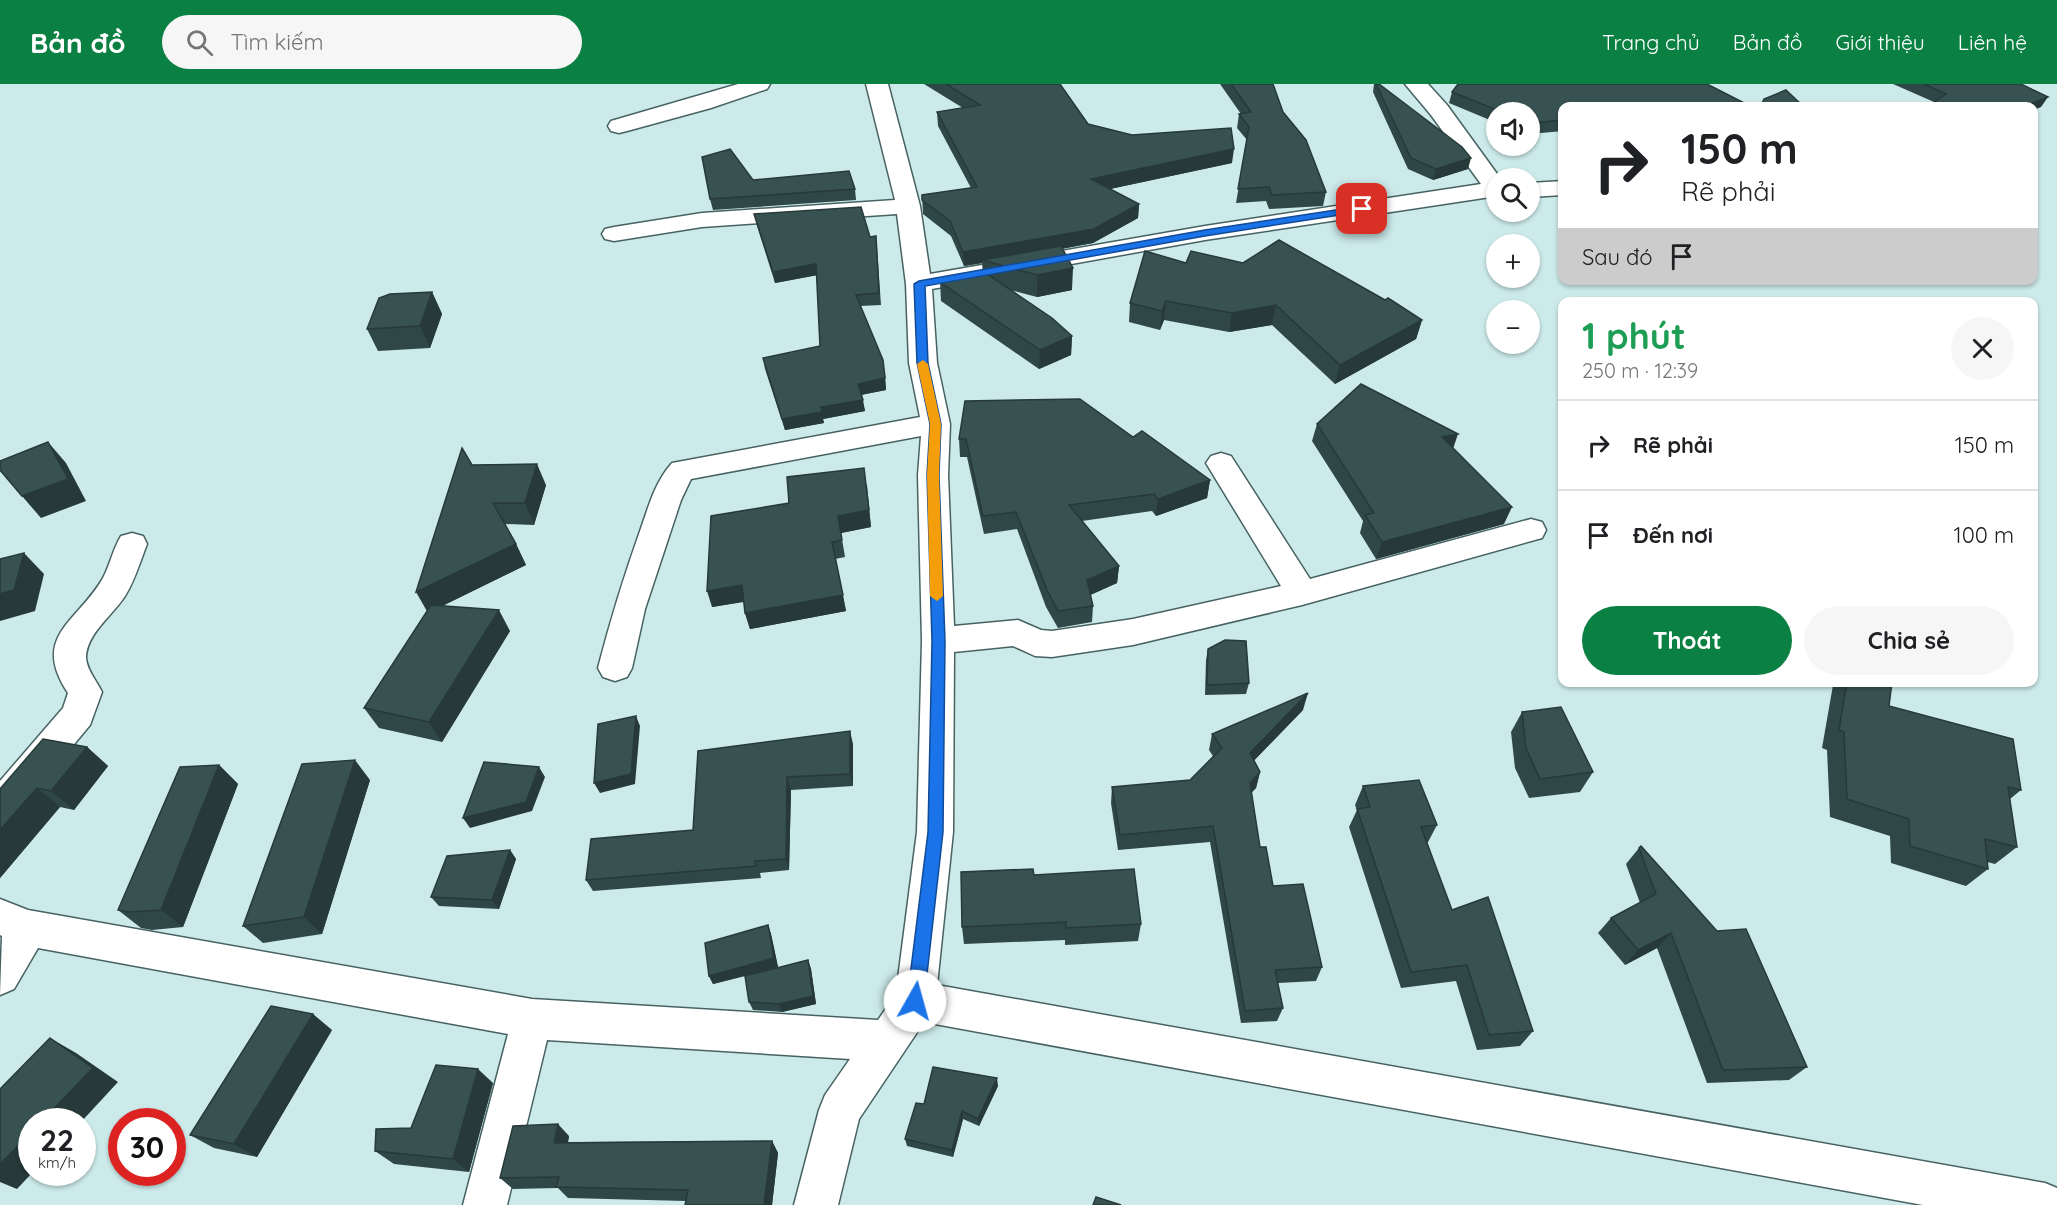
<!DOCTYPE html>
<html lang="vi">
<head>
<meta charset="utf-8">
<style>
	body { margin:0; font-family:Quicksand,sans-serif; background:#f6f6f6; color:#202124; height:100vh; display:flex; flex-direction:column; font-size:22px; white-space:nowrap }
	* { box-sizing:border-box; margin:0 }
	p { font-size:20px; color:#757577 }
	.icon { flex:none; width:33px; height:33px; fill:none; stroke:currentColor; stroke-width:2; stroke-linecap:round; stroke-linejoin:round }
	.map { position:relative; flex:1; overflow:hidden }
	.drawer { position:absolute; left:1558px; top:213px; width:480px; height:390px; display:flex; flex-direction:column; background:#fff; border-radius:12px; box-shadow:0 2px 4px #0004 }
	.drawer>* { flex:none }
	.hud { position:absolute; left:1558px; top:18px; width:480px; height:183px; border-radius:12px; box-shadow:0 2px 4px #0004; background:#fff; color:#202124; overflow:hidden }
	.controls { position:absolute; left:1486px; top:18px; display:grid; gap:12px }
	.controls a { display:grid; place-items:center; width:54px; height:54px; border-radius:50%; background:#fff; box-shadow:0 2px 4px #0004; font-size:30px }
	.speed { position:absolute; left:18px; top:1024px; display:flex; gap:12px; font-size:30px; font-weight:700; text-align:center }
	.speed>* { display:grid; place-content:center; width:78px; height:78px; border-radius:50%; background:#fff; box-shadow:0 2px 4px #0004; line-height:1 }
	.speed small { font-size:15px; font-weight:400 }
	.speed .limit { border:9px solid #d22; background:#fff; color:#111 }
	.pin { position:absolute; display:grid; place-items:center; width:51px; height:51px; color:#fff; margin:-26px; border-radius:12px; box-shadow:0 3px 9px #0006 }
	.me { position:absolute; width:66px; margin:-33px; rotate:7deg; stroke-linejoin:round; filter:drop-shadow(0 0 4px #0008) }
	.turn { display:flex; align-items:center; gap:21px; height:126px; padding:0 24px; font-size:27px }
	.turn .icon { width:78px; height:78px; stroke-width:2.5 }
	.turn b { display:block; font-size:42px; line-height:51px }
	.then { display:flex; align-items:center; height:57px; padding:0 24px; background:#0003; gap:12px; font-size:22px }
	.round { display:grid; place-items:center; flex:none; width:63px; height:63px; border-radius:32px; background:#f6f6f6 }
	.headline { display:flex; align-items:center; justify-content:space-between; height:102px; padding:0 24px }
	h1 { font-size:36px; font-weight:700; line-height:45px; color:#1e9e55 }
	.cta { display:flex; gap:12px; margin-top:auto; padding:12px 24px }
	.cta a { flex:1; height:69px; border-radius:36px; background:#0b8043; color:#fff; font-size:24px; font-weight:700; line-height:69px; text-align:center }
	.cta a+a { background:#f6f6f6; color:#202124 }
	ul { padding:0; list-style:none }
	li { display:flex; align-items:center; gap:18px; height:90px; padding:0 24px; border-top:2px solid #e0e0e0 }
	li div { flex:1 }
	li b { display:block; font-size:22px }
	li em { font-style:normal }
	header { display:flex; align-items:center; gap:36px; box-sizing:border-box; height:84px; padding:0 30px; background:#0b8043; color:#fff }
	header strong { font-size:28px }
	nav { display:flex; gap:33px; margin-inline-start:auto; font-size:21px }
	.search { width:420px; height:54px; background:#f6f6f6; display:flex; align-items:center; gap:15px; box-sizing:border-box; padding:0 21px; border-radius:33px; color:#757577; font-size:22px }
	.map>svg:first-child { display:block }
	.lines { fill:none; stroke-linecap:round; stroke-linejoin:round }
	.minor-casing { stroke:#476262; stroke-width:3 }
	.minor { fill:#fff; fill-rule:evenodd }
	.wall { fill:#304747 }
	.shaded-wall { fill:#273939 }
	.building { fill:#385252; stroke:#273939; stroke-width:1.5 }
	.route { fill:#1a73e8; stroke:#114b97; stroke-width:1.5 }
	.slow { fill:#f59e0b }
</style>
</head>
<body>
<header>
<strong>Bản đồ</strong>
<div class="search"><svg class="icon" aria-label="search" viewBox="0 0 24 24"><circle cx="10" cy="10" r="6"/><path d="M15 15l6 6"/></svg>Tìm kiếm</div>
<nav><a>Trang chủ</a><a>Bản đồ</a><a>Giới thiệu</a><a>Liên hệ</a></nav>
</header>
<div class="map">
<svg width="2057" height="1121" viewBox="0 0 2057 1121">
	<rect width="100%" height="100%" fill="#cceaea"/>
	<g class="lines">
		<g class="minor-casing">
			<g id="minor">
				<polygon points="738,0 770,0 767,5 711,24 627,47 619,49 611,47 608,42 611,37"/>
				<path d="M 866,0 L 888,0 L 920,122 L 930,190 L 1205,142 L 1481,100 L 1431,31 L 1405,0 L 1428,0 L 1447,21 L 1500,94 L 1497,94 L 1497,112 L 1205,156 L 932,205 L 937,279 L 950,340 L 948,391 L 954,542 L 1018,536 L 1041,546 L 1052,547 L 1133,535 L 1281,502 L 1206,379 L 1211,372 L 1221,369 L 1231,372 L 1310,495 L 1531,435 L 1542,438 L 1546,446 L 1542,454 L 1302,521 L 1133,561 L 1052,573 L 1035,572 L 1013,562 L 954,568 L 953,748 L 937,901 L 2045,1099 L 2057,1104 L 2057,1121 L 1923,1121 L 924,938 L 859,1035 L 838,1121 L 794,1121 L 819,1026 L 825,1011 L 850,975 L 547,956 L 507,1121 L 463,1121 L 508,950 L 38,864 L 14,905 L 0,911 L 2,852 L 0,851 L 0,815 L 28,826 L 532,915 L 878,936 L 896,910 L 917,748 L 922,557 L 918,391 L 921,352 L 691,395 L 681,416 L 645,525 L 632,584 L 627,593 L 615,597 L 603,593 L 598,584 C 610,538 623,495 639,450 C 648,425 654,399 672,379 L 920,333 L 909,279 L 906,200 L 897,130 L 702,143 L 614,157 L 605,155 L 602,150 L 605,145 L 614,143 L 702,129 L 895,116 Z"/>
				<polygon points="1563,97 1563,111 1530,113 1530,99"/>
				<path d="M 132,449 L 143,452 L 147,460 C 140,478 135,496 125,512 C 113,531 86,550 86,574 C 87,587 97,597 102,608 L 90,641 L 13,734 L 0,739 L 0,697 L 63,624 L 68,609 C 30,552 78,538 103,494 C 110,481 113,465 121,452 Z"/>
			</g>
		</g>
		<use href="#minor" class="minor"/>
	</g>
	<g class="wall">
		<polygon points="924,0 1060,0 1088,40 1232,79 1110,105 1139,120 1138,134 1093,159 1062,165 1072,206 1037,213 1010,206 1072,252 1071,271 1039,285 941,217 940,198 983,191 982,179 964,182 951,152 923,130 922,111 971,104 938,42 937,28 963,24"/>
		<polygon points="1220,0 1273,0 1283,28 1326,108 1323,122 1269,125 1266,117 1236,119 1247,56 1237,44 1239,30 1241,30"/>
		<polygon points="1374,0 1379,0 1468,85 1433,96 1408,85 1373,8"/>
		<polygon points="1893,0 2021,0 2041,23 1934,18"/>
		<polygon points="1452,8 1563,22 1563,47 1530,50 1530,28 1497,28 1497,39 1449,19"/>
		<polygon points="753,96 855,105 856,116 713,126 710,115"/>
		<polygon points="754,130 870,153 877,163 881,221 860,222 885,288 886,306 861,311 865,327 823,335 824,339 785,346 765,285 763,274 820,262 817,191 775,199 757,142"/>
		<polygon points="1186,179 1422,236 1416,255 1335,300 1272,241 1229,248 1164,236 1160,246 1129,238 1130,219"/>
		<polygon points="432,208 442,230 430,264 378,267 367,245"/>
		<polygon points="1317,340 1453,364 1504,440 1376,475 1360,449 1363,437 1312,357"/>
		<polygon points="1133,353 1210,396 1207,414 1156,432 1152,427 1082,437 1119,482 1117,499 1090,511 1093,522 1092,538 1058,544 1046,523 1017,445 984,450 967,373 960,373 959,355"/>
		<polygon points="472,381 546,401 534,441 505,440 516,460 526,481 442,522 510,547 442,658 379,644 364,624 428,527"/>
		<polygon points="867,401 871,443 841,449 845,473 835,475 846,527 750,545 745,529 744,518 712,523 789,419"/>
		<polygon points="1208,565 1249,599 1246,610 1205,611 1206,576"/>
		<polygon points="1836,598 1892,598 1889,622 2021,706 2010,715 2017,763 1995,780 1987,778 1988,785 1966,802 1891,779 1890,752 1830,733 1827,666 1822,664 1833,601"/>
		<polygon points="1303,626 1254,676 1260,688 1256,704 1251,709 1260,763 1273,802 1322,883 1316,897 1278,899 1283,924 1277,937 1241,939 1210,758 1118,766 1111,719 1112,703 1190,696 1213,672 1209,666 1212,650"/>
		<polygon points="1522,628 1593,688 1580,708 1529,714 1515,684 1511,648"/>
		<polygon points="853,660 853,702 791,706 789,786 760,789 761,794 593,807 586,796 693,746 698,667"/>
		<polygon points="87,663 108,682 74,726 60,723 0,794 0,705"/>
		<polygon points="219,681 238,700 183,843 152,846 141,844 118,826"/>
		<polygon points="370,696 322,850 263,859 243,842"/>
		<polygon points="1363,702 1437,741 1427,760 1452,826 1533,947 1520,962 1477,966 1456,897 1401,904 1349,743 1357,726 1355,721"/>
		<polygon points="1639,764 1807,983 1789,996 1707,999 1657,864 1625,881 1598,849 1611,834 1640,819 1626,780"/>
		<polygon points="510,766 516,775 499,825 439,822 431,813"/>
		<polygon points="1034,791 1141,840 1138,857 1065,861 1065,856 964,860 962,843"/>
		<polygon points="768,841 771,850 778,883 749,891 808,876 811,885 816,920 782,928 753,926 749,918 745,892 713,900 709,892"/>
		<polygon points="332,946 257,1073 214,1064 190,1051"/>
		<polygon points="493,999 469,1088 394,1080 375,1067 411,1044"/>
		<polygon points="998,1002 979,1042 963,1035 953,1073 907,1062 905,1055 924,1020"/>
		<polygon points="569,1052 568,1058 772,1057 778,1069 772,1121 685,1121 686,1117 568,1114 558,1104 513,1105 500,1094"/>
	</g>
	<g class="shaded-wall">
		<polygon points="2048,13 2041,23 2034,26 2034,22 2025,22"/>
		<polygon points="1234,65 1232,79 1091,109 1091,95"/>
		<polygon points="1471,74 1468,85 1433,96 1436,85"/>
		<polygon points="1139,120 1138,134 1093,159 987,178 982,176 982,179 964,182 963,168"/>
		<polygon points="816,180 818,191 775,199 773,188"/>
		<polygon points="1073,184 1072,206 1037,213 1037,191"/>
		<polygon points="432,208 442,230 430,264 420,242"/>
		<polygon points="1166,217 1164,236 1160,246 1162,227"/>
		<polygon points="1276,221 1272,241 1229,248 1232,229"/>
		<polygon points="1422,236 1416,255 1335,300 1340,281"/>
		<polygon points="1072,252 1071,271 1039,285 1040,266"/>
		<polygon points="883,276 886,306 860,311 858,300"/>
		<polygon points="863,316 865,327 823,335 824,339 785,346 782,335 821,323"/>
		<polygon points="1458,350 1452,368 1442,353"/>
		<polygon points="48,358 66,379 86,417 41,434 22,412"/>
		<polygon points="537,380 546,401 534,441 525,419"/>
		<polygon points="864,384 871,443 841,449 838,432"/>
		<polygon points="1210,396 1207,414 1156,432 1158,415"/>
		<polygon points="1512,423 1504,440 1376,475 1382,458"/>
		<polygon points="516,460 526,481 428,529 416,508"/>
		<polygon points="24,469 44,490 35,527 0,537 0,510"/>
		<polygon points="1119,482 1117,499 1086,513 1087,496"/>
		<polygon points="742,501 746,517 712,523 707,507"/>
		<polygon points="843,511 846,527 750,545 745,529"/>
		<polygon points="499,526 510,547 442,658 429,638"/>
		<polygon points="1308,609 1303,626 1246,685 1250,669"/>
		<polygon points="636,632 640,642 635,700 600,709 594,699"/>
		<polygon points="850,647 853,660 853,702 850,690"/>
		<polygon points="87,663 108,682 74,726 51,707"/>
		<polygon points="355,676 370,696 322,850 304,833"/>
		<polygon points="219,681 238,700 183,843 161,826"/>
		<polygon points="539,683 545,693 532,727 470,744 463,734"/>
		<polygon points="1260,688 1256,704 1246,714 1250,699"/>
		<polygon points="787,693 791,706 789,786 786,775"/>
		<polygon points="37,704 60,723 0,794 0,746"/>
		<polygon points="510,766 516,775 499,825 492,816"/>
		<polygon points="768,841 771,850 778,883 713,900 709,892"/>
		<polygon points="1671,849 1657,864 1625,881 1638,866"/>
		<polygon points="808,876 811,885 816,920 782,928 779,920"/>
		<polygon points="313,930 332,946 257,1073 234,1060"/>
		<polygon points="50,954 76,969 118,998 81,1038 41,1038"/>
		<polygon points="478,985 493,999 469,1088 453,1075"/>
		<polygon points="997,994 998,1002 979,1042 978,1035"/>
		<polygon points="962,1027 963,1035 953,1073 952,1066"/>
		<polygon points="558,1040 569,1052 566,1070 554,1059"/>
		<polygon points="32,1048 32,1089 17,1105 0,1098 0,1080"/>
		<polygon points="772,1057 778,1069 772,1121 764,1121"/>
	</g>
	<g class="building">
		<polygon points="946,0 1060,0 1088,40 1132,51 1231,44 1234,65 1091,95 1139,120 1094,145 963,168 950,137 922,116 922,111 977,103 937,28 980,21"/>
		<polygon points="1231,0 1273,0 1283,28 1306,56 1326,108 1272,111 1269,103 1238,105 1249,43 1239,30 1251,28"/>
		<polygon points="1376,0 1379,0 1462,63 1471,74 1436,85 1411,74"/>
		<polygon points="1458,0 1707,0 1750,22 1563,22 1563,36 1530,39 1530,28 1502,28 1452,8"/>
		<polygon points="1924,0 2021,0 2048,13 2025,22 1929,22 1946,10"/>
		<polygon points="1786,6 1803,22 1761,22 1764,15"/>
		<polygon points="730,65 753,96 849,87 855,105 710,115 702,73"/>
		<polygon points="861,123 870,153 876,152 879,209 856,211 883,276 885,294 858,300 863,316 821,323 822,328 782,335 763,274 820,262 816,180 773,188 754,130"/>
		<polygon points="1279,156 1385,216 1388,214 1422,236 1340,281 1276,221 1232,229 1166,217 1162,227 1130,219 1145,167 1186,179 1191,167 1243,179"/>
		<polygon points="1061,162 1073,184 1037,191 982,176"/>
		<polygon points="987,190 1052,234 1072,252 1040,266 940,198"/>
		<polygon points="432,208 420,242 367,245 379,214 390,210"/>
		<polygon points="1361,300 1458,350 1442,353 1512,423 1382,458 1365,431 1374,429 1317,340"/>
		<polygon points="1080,315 1133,353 1142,347 1210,396 1158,415 1154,410 1069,421 1119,482 1087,496 1093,522 1058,527 1047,506 1016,428 983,432 966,355 959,355 965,317"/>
		<polygon points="48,358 68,395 22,412 0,386 0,377"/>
		<polygon points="462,364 472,381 537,380 525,419 493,419 516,460 416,508"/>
		<polygon points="864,384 869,426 838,432 842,456 832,458 843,511 745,529 742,501 707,507 711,432 789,419 787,393"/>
		<polygon points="24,469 14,506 0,510 0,475"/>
		<polygon points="431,521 499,526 429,638 364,624"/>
		<polygon points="1225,556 1246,557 1249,599 1207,601 1208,565"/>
		<polygon points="1847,598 1892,598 1889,622 2013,655 2021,706 2008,703 2017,763 1985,755 1988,785 1910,762 1909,735 1847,715 1844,648 1839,646"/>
		<polygon points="1308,609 1250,669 1260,688 1250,699 1260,763 1266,763 1273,802 1303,800 1322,883 1275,886 1283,924 1245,927 1213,742 1120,751 1112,703 1190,696 1222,664 1212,650"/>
		<polygon points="1561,623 1593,688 1540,695 1526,664 1522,628"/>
		<polygon points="636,632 631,690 594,699 598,640"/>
		<polygon points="850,647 850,690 787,693 786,775 755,777 756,782 586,796 591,755 693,746 698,667"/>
		<polygon points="43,655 87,663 51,707 37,704 0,746 0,705"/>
		<polygon points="355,676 304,833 243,842 302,680"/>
		<polygon points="484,678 539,683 526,718 463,734"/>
		<polygon points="219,681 161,826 129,828 118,826 180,683"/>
		<polygon points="1419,696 1437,741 1421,743 1452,826 1488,813 1533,947 1489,951 1467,881 1411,888 1357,725 1370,723 1363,702"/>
		<polygon points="1641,762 1717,847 1746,845 1807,983 1723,986 1671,849 1638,866 1611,834 1656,810 1639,764"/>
		<polygon points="510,766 492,816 431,813 447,772"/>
		<polygon points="1033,785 1034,791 1134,785 1141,840 1066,844 1066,838 962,843 961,788"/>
		<polygon points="768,841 774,874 709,892 705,859"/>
		<polygon points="808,876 813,912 779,920 749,918 745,892"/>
		<polygon points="271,922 313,930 234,1060 190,1051"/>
		<polygon points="50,954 93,984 41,1038 32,1038 32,1048 0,1080 0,1005"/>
		<polygon points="436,981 478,985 453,1075 375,1067 376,1045 411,1044"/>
		<polygon points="933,983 997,994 978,1035 962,1027 952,1066 905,1055 916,1019 924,1020"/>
		<polygon points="558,1040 554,1059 772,1057 764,1121 685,1121 688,1106 556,1103 559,1093 500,1094 513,1042"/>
		<polygon points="1096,1113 1121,1121 1093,1121"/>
	</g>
	<polygon class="route" points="1362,122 1365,123 1365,127 1205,152 925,202 928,279 941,340 939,391 945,557 943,748 924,917 921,922 915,925 909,922 907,917 928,748 932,557 927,391 930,340 917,279 914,200 919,197 1205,146"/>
	<polygon class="slow" points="923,276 928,280 941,340 939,391 943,512 937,517 930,512 927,391 930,340 917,280"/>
</svg>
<div class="controls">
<a><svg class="icon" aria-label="sound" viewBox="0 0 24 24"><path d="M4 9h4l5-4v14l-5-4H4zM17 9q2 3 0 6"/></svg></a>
<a><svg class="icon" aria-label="search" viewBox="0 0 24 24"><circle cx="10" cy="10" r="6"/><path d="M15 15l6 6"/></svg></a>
<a>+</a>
<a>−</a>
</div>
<div class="speed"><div>22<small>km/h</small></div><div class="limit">30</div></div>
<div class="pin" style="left:1362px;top:125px;background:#d93025"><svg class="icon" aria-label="arrive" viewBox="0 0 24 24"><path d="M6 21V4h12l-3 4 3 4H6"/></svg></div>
<svg class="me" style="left:915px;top:917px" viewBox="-20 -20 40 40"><circle r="19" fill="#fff"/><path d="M0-13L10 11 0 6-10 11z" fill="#1a73e8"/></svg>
<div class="hud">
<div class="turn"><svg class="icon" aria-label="right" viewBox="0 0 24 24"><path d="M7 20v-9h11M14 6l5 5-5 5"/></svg><div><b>150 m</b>Rẽ phải</div></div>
<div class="then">Sau đó<svg class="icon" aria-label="arrive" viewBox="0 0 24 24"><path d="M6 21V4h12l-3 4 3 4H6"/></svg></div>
</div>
<section class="drawer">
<div class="headline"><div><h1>1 phút</h1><p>250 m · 12:39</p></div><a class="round"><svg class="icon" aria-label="close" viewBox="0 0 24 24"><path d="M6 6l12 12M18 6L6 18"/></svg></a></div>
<ul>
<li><svg class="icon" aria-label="right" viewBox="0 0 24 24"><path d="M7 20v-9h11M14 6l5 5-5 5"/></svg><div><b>Rẽ phải</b></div><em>150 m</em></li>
<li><svg class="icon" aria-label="arrive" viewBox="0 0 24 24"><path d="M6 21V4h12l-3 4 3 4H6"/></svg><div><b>Đến nơi</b></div><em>100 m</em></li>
</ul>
<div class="cta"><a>Thoát</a><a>Chia sẻ</a></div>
</section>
</div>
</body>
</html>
